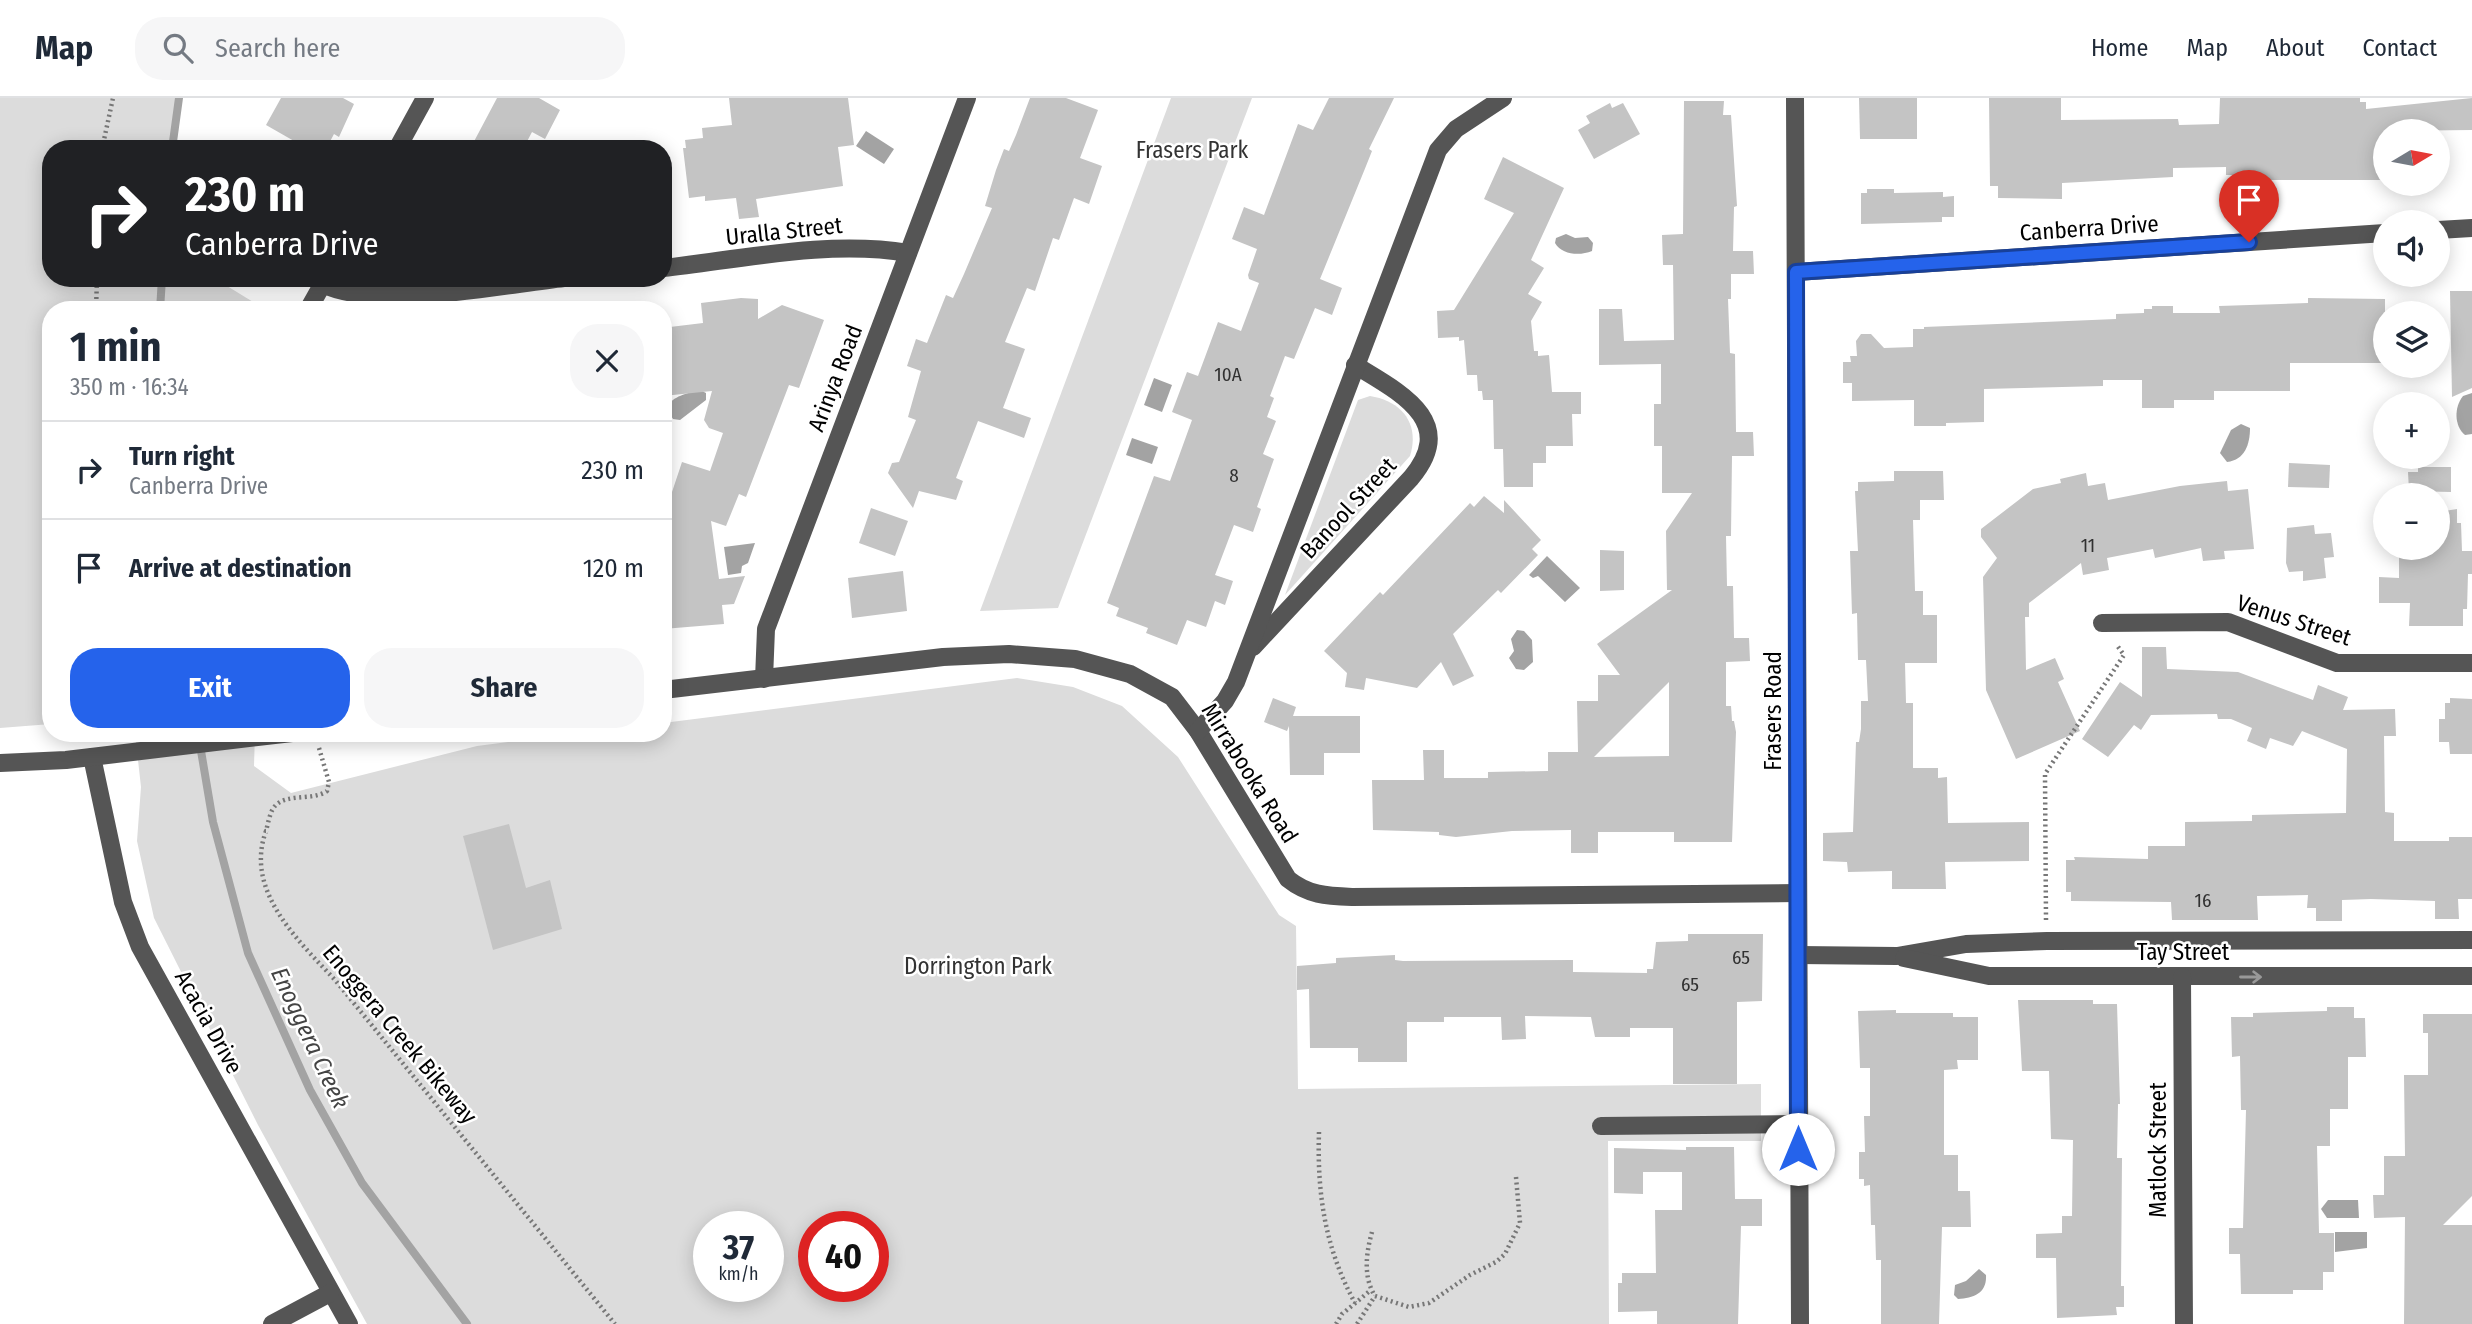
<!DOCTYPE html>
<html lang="en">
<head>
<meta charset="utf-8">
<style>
	body { margin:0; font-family:"Fira Sans Condensed",sans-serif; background:#f6f6f7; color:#1f2937; height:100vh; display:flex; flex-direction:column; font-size:26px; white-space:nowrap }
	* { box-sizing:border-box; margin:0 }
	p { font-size:23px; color:#747a83 }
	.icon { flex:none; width:38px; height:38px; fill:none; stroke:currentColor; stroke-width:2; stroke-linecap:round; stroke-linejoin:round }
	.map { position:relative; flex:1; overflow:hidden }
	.drawer { position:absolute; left:42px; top:203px; width:630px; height:441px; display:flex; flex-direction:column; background:#fff; border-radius:28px; box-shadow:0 4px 18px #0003 }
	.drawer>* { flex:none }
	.guide { position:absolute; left:42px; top:42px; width:630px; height:147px; border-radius:28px; box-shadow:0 4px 18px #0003; background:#202124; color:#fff; overflow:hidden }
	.needle { width:46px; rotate:80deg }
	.tools { position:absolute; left:2373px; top:21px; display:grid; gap:14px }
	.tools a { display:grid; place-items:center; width:77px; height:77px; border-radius:50%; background:#fff; box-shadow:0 4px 18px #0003; font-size:35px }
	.speed { position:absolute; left:693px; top:1113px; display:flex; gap:14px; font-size:35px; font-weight:700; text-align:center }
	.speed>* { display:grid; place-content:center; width:91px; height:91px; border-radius:50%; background:#fff; box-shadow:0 4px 18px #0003; line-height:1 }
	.speed small { font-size:18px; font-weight:400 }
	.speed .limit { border:10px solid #d22; background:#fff; color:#111 }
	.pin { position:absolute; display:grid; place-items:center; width:60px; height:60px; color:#fff; margin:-72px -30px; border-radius:50% 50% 50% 0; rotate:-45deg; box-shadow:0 0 7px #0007 }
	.pin .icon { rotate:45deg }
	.me { position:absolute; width:77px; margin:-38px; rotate:0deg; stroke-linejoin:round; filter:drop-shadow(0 0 5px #0008) }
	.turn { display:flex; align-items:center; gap:24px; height:147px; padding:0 28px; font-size:32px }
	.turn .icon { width:91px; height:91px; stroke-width:2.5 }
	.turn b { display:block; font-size:49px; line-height:60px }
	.round { display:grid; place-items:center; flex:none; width:74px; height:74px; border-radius:28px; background:#f6f6f7 }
	.headline { display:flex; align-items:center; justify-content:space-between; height:119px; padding:0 28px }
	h1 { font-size:42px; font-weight:700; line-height:52px }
	.action { display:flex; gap:14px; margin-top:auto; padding:14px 28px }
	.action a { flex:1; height:80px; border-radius:28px; background:#2563eb; color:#fff; font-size:28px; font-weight:700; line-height:80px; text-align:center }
	.action a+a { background:#f6f6f7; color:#1f2937 }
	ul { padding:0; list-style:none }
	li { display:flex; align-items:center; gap:21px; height:98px; padding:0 28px; border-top:2px solid #e0e1e3 }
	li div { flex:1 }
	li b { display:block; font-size:26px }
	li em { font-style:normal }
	header { display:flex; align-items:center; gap:42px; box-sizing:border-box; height:98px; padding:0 35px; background:#fff; border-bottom:2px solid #e0e1e3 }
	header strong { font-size:33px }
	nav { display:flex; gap:38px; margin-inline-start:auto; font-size:24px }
	.search { width:490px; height:63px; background:#f6f6f7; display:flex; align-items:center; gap:18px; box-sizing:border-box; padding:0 24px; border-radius:28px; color:#747a83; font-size:26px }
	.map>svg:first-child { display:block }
	.green { fill:#dcdcdc; fill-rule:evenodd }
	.water { fill:#a3a3a3 }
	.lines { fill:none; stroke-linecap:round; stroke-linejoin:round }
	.stream { stroke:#a3a3a3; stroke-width:8 }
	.building { fill:#c4c4c4; fill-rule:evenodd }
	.path { stroke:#777; stroke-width:4.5; stroke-dasharray:2 3.5; stroke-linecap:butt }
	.minor { stroke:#555; stroke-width:18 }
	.oneway { stroke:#999 }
	.route-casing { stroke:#184099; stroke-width:18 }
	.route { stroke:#2563eb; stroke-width:12 }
	.labels { text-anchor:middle; stroke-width:5; stroke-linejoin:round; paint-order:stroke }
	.number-label { font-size:19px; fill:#313131 }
	.park-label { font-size:23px; fill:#333; stroke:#fff }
	.street-label { font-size:23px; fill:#000; stroke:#fff }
	.water-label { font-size:24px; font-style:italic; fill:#444; stroke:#fff }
</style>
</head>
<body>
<header>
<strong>Map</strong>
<div class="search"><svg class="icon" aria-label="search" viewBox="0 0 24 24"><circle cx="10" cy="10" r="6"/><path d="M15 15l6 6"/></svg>Search here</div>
<nav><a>Home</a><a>Map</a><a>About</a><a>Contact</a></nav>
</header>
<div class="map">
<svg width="2472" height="1226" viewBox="0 0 2472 1226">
	<rect width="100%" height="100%" fill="#fff"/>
	<g class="green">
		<polygon points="0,0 179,0 172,51 51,51 51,180 214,180 266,212 51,212 51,626 0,630"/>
		<polygon points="1171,0 1252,0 1058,510 980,513"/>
		<path d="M 1370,298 C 1402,303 1420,326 1410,358 L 1285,497 L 1358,302 Z"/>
		<path d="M 1017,580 L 1073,589 L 1122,608 L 1178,659 L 1279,817 L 1296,828 L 1298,991 L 1761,986 L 1761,1043 L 1608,1043 L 1609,1226 L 367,1226 L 258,1027 L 154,820 L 137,743 L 141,689 L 135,635 L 255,635 L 254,668 L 291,695 L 477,648 L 578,635 L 663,635 L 663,625 ZM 709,1129 L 768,1129 L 768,1188 L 709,1188 ZM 814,1129 L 873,1129 L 873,1188 L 814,1188 Z"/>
	</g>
	<g class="water">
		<polygon points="866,33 894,51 884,66 856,48"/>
		<path d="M 1566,136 L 1575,140 L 1588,139 L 1593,145 L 1592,153 C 1580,158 1562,157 1555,145 L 1556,140 Z"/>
		<polygon points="1154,280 1172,287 1162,314 1144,307"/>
		<path d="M 700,292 L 706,295 L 706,302 L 680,322 L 673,321 L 666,310 C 674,297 686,296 700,292 Z"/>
		<path d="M 2472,295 L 2472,336 L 2465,337 C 2454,328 2454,309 2463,298 Z"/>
		<path d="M 2241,326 L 2250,330 C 2250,346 2245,362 2227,364 L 2220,355 L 2231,332 Z"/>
		<polygon points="1132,340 1158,349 1152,366 1126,357"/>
		<polygon points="755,445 748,465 742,468 741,475 728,477 724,449"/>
		<polygon points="1547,458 1580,490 1565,504 1538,478 1533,480 1529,477"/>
		<polygon points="1517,532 1524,533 1532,542 1533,564 1524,572 1516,571 1509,560 1514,553 1511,541"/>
		<polygon points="2328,1102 2358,1102 2359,1120 2327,1120 2321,1111"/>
		<polygon points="2335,1134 2367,1134 2367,1150 2335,1154"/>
		<path d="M 1979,1171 L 1986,1177 C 1987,1195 1974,1200 1958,1201 L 1954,1197 L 1955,1187 L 1966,1183 Z"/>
	</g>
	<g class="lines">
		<g class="stream">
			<polyline points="172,51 179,0"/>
			<polyline points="160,212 162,180"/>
			<polyline points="198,635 213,724 248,855 310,992 362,1085 467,1226"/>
		</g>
	</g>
	<g class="building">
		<polygon points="281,0 343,0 354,6 339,39 334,36 326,51 308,51 266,27"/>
		<polygon points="497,0 539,0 560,12 545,41 532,34 523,51 470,51"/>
		<polygon points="729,0 848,0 854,47 838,49 843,88 756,101 759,119 739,121 736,100 705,103 705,98 689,100 683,50 686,50 685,42 703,40 702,30 732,27"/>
		<polygon points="1030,0 1066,0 1098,12 1080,60 1102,68 1089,106 1074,100 1059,142 1053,140 1035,193 1027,190 1005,244 1025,251 1003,310 1031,320 1024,340 978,323 956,380 963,383 956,402 919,393 913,410 888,375 892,365 899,364 916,322 908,319 921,273 907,268 916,241 927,245 946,197 953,200 964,176 992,110 985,108 996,72 1004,51 1009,53 1016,37"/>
		<polygon points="1329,0 1394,0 1369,51 1372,53 1364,73 1320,181 1342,190 1332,217 1315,210 1294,261 1285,258 1270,298 1274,300 1267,319 1276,323 1263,356 1274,361 1257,409 1261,411 1253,434 1234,427 1215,477 1233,483 1225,507 1215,503 1206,529 1187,522 1177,547 1146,535 1148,530 1116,518 1119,510 1107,505 1154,378 1170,383 1192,322 1172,314 1187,274 1198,278 1218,224 1241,233 1259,185 1249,181 1248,177 1257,151 1232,141 1244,109 1264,117 1298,26 1313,32"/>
		<polygon points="1859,0 1917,0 1917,41 1860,41"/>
		<polygon points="1989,0 2061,0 2061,22 2178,21 2179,27 2219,26 2220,0 2360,0 2360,4 2366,4 2366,11 2472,0 2472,32 2385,33 2385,82 2258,82 2258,77 2226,77 2226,69 2173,70 2173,79 2062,85 2062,101 1998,100 1998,88 1990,88"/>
		<path d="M 1684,3 L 1724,3 L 1723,17 L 1731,17 L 1737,108 L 1734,109 L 1733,153 L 1753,153 L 1754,176 L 1731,176 L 1731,201 L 1728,201 L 1730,255 L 1735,256 L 1736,334 L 1753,334 L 1754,358 L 1732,358 L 1731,438 L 1726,438 L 1727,488 L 1733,488 L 1734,540 L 1749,540 L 1750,563 L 1726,564 L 1726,608 L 1731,608 L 1732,623 L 1734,623 L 1736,634 L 1732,744 L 1674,744 L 1674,734 L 1598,734 L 1598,755 L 1571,755 L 1571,732 L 1512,733 L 1456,739 L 1439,737 L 1439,734 L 1373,732 L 1372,682 L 1424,682 L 1423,652 L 1444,652 L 1444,680 L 1488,680 L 1488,674 L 1548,673 L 1548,654 L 1578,654 L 1577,603 L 1598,603 L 1598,577 L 1620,577 L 1597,546 L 1672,492 L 1667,492 L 1666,433 L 1692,395 L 1662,395 L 1662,348 L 1654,348 L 1654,306 L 1661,306 L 1661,266 L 1599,267 L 1599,211 L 1622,211 L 1624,243 L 1674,242 L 1673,167 L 1663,167 L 1662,137 L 1683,136 ZM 1669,584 L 1669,658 L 1594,659 Z"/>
		<polygon points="1610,5 1612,10 1623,5 1640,36 1594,61 1578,32 1590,25 1586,18"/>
		<polygon points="1503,59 1564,90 1531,162 1544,170 1528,196 1542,204 1531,223 1534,253 1538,253 1538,258 1549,257 1552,294 1581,294 1581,316 1572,316 1573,348 1546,348 1546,365 1533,365 1533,389 1504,389 1503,351 1494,351 1493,302 1483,302 1482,293 1478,293 1477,277 1467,277 1464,242 1459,243 1459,239 1438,240 1437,213 1454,212 1514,115 1484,101"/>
		<polygon points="1867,91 1894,91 1894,95 1943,94 1943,99 1954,98 1954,119 1942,119 1942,124 1861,126 1861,95 1867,95"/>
		<polygon points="2450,193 2472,193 2472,290 2452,299"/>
		<polygon points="741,200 758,201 758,221 782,207 824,222 799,290 789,287 746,399 739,396 726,428 711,423 719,481 745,478 734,506 722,507 724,526 663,531 663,409 667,409 682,364 710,373 723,335 709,330 704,322 712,293 663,298 663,234 670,233 670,229 703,225 701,205"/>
		<polygon points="2308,200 2385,201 2385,265 2290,265 2290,293 2214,293 2214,302 2174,302 2174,310 2142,310 2142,282 2103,282 2103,288 1984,291 1984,324 1946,325 1946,328 1914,328 1914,302 1852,303 1852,285 1843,285 1843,264 1851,264 1850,258 1857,258 1856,243 1861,236 1871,236 1884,250 1913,249 1913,231 1924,231 1924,229 2116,221 2116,216 2144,215 2144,211 2152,211 2152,208 2173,208 2173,215 2220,215 2219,208 2308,205"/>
		<polygon points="2289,365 2330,367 2329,390 2288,389"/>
		<polygon points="2418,369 2451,369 2451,394 2409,393 2408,374 2418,374"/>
		<polygon points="1894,373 1943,373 1944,402 1920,402 1920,422 1913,422 1915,493 1923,493 1923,517 1937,517 1937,565 1905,565 1906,605 1913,605 1913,670 1938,670 1938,680 1947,679 1948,725 2029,724 2029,763 1945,764 1946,791 1892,791 1892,773 1848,774 1847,764 1823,763 1823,735 1853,734 1856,644 1859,644 1861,631 1861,603 1868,603 1866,562 1858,562 1857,515 1852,516 1850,453 1858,453 1855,393 1858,393 1858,384 1894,383"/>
		<polygon points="2086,375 2088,388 2105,385 2108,402 2180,388 2227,383 2228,393 2248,391 2254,451 2224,453 2225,461 2203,463 2201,450 2155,460 2153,451 2107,460 2109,472 2083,477 2081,465 2029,505 2029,519 2025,519 2026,572 2055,560 2064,581 2058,584 2080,633 2016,661 1986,592 1983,479 1997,460 1981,439 1981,431 2033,391 2061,385 2060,381"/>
		<polygon points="1484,398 1504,415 1504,402 1541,442 1532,451 1538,457 1501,495 1498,492 1453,536 1474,578 1453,588 1441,564 1417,590 1366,580 1364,592 1345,589 1347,575 1324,553 1380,494 1383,497 1470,405 1474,409"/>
		<polygon points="871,410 908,423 895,458 859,445"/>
		<polygon points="2457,411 2457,425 2461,425 2462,453 2472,453 2472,476 2468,476 2467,511 2463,511 2463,528 2409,528 2410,505 2379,505 2379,479 2399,480 2399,450 2438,450 2438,414"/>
		<polygon points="2314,427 2315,436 2331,435 2334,459 2324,460 2326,480 2303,483 2303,473 2289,474 2286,465 2287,430"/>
		<polygon points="1600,452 1624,453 1624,492 1600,493"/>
		<polygon points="903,473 907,513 852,520 848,480"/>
		<polygon points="2142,549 2166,549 2167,571 2238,574 2313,602 2318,587 2348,599 2343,612 2395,611 2396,638 2384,638 2385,714 2394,715 2394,743 2449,743 2449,739 2472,739 2472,801 2458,801 2459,821 2435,821 2435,803 2371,801 2342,802 2342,823 2316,823 2316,810 2307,810 2308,797 2257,798 2258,822 2172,822 2171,804 2071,803 2071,794 2066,794 2066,762 2075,762 2074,759 2148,761 2148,748 2185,748 2185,724 2252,723 2252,717 2346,715 2347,651 2302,633 2293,648 2270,640 2266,651 2247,643 2252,630 2231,621 2218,621 2217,616 2151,617 2141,632 2134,627 2108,659 2082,641 2120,584 2142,599"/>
		<polygon points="1273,600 1296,609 1293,618 1360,618 1360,655 1324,655 1324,677 1290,677 1289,628 1287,633 1264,624"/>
		<polygon points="2450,600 2472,601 2472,656 2450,656 2449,644 2439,644 2439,621 2445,621 2445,605 2450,605"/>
		<polygon points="509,726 526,790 550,782 562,831 493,852 463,738"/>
		<polygon points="1688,836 1763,836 1762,903 1737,904 1737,986 1673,986 1673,930 1630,930 1630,939 1595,939 1591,919 1525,918 1526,941 1502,942 1501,919 1444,919 1444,924 1407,924 1407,964 1358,964 1358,950 1310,950 1309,891 1297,892 1297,868 1336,865 1336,860 1395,857 1395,862 1403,863 1573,862 1573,874 1647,875 1647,871 1653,871 1656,844 1688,843"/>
		<polygon points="2018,902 2093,902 2093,906 2117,906 2120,1006 2118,1006 2117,1060 2122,1060 2121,1188 2124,1188 2124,1209 2116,1209 2117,1217 2057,1220 2056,1160 2036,1160 2036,1136 2062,1135 2062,1118 2072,1118 2073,1042 2051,1041 2049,973 2022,973"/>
		<polygon points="2327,909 2354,909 2354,920 2365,920 2366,959 2348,959 2348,1011 2330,1011 2330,1048 2317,1048 2319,1135 2334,1135 2334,1174 2323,1174 2323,1192 2293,1192 2293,1196 2241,1196 2240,1156 2229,1156 2229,1130 2243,1130 2246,1012 2241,1012 2240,958 2232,959 2231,919 2253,919 2253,915 2327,913"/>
		<polygon points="1896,912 1896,915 1953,915 1953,919 1978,919 1978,962 1957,962 1958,971 1944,972 1944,1057 1958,1057 1958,1093 1970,1093 1971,1129 1942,1129 1939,1226 1881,1226 1881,1162 1876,1162 1875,1127 1871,1127 1870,1087 1864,1088 1864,1081 1859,1081 1859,1054 1865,1054 1864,1018 1870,1018 1870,970 1860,970 1858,913"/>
		<polygon points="2423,916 2472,916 2472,1098 2443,1127 2472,1127 2472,1226 2404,1226 2405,1119 2374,1120 2373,1097 2384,1097 2384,1058 2405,1058 2404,977 2428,977 2428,935 2423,935"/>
		<polygon points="1686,1049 1734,1049 1735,1101 1762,1101 1762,1128 1741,1128 1738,1226 1657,1226 1657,1213 1618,1214 1618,1185 1622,1185 1622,1175 1656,1175 1655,1112 1682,1112 1682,1074 1643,1074 1643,1096 1614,1095 1614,1050 1686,1052"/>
	</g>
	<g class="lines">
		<g class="path">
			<polyline points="102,51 113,0"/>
			<polyline points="96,212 97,180"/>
			<polyline points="62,635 62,637"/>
			<path d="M 319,650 L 329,684 L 327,693 C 313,703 287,695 275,708 C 270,713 268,726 266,733 C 244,793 298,842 335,882 L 615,1226"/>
			<polyline points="2046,822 2045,676 2124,557 2116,546"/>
			<path d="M 1319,1034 C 1317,1096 1325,1150 1355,1205"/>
			<path d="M 1372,1134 C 1366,1155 1363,1179 1375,1198 L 1409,1209 L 1429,1205 L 1470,1177 L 1496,1164 L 1505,1156 L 1520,1125 L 1516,1079"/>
			<polyline points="1336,1226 1342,1216 1371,1192"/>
			<polyline points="1357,1226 1375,1198"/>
		</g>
		<g class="minor">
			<polyline points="1795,0 1800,1226"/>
			<polyline points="397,51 425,0"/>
			<polyline points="2438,132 2472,130"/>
			<path d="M 663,170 C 743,161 829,142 908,155"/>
			<polyline points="1796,174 2385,135"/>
			<path d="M 322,186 C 378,213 500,187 564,180"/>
			<polyline points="308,212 326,180"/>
			<polyline points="2102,525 2228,524 2337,565 2472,565"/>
			<path d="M 1253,549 L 1411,380 C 1459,323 1399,294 1355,267"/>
			<polyline points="764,581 766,531 967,0"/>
			<path d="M 663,592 L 943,559 L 1009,556 L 1075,561 L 1130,576 L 1172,599 L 1198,633 L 1288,781 C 1308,797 1326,798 1352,799 L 1798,795"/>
			<polyline points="1198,633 1225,603 1236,584 1438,52 1456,31 1503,0"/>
			<polyline points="92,659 123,804 140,849 349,1226"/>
			<polyline points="0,665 66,662 292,635"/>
			<polyline points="1798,857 1897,858 1966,846 2047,843 2472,842"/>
			<polyline points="1904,860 1989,878 2472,878"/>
			<polyline points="2182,879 2184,1226"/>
			<polyline points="1601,1028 1798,1026"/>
			<polyline points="272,1226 330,1195"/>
		</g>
	</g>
	<defs><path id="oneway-shaft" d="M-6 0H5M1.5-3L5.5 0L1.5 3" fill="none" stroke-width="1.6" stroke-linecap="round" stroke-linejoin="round" transform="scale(1.75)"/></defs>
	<use class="oneway" href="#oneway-shaft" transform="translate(2251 879)"/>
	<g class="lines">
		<g class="route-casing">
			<polyline id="route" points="1798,1051 1796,174 2249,144"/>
		</g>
		<use href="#route" class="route"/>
	</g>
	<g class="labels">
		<g class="number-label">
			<text x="1228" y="283">10A</text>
			<text x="1234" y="384">8</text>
			<text x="2088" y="454">11</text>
			<text x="2203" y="809">16</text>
			<text x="1741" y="866">65</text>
			<text x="1690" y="893">65</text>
		</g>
		<g class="park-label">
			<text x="1192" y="60">Frasers Park</text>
			<text x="978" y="876">Dorrington Park</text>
		</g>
		<g class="street-label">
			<text transform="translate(2089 130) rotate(-4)" y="8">Canberra Drive</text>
			<text transform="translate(784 133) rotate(-6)" y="8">Uralla Street</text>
			<text transform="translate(835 280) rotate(-69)" y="8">Arinya Road</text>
			<text transform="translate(1348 410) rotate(-47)" y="8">Banool Street</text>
			<text transform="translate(2294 522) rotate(18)" y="8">Venus Street</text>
			<text transform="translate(1773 613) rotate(-90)" y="8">Frasers Road</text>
			<text transform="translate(1250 675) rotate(58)" y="8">Mirrabooka Road</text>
			<text x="2183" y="862">Tay Street</text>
			<text transform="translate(209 924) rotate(61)" y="8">Acacia Drive</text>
			<text transform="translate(400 936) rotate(50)" y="8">Enoggera Creek Bikeway</text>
			<text transform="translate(2158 1052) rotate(-90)" y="8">Matlock Street</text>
		</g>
		<g class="water-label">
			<text transform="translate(310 940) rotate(65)" y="8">Enoggera Creek</text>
		</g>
	</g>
</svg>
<div class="tools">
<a><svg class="needle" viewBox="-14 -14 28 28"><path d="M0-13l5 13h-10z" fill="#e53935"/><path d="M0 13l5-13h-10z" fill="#747a83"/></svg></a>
<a><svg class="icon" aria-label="sound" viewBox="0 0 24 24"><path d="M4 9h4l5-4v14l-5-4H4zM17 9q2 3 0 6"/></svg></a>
<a><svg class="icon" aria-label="layers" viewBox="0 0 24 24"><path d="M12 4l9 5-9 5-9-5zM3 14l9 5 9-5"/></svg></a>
<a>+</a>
<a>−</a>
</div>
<div class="speed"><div>37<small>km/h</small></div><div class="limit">40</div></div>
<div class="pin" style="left:2249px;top:144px;background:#d93025"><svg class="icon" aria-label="arrive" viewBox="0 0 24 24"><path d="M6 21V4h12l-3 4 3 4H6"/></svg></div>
<svg class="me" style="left:1798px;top:1051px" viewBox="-20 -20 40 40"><circle r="19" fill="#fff"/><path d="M0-13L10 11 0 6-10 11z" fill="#2563eb"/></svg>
<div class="guide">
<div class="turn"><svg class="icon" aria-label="right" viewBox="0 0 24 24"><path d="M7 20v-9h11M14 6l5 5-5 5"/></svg><div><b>230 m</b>Canberra Drive</div></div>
</div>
<section class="drawer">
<div class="headline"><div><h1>1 min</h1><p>350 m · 16:34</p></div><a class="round"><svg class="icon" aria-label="close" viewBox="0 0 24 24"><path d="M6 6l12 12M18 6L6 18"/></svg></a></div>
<ul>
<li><svg class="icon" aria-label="right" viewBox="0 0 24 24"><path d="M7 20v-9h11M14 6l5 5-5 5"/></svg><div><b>Turn right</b><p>Canberra Drive</p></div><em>230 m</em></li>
<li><svg class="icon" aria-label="arrive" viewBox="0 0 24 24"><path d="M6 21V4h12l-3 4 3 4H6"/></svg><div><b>Arrive at destination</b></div><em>120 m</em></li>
</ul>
<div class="action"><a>Exit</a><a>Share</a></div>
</section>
</div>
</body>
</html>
